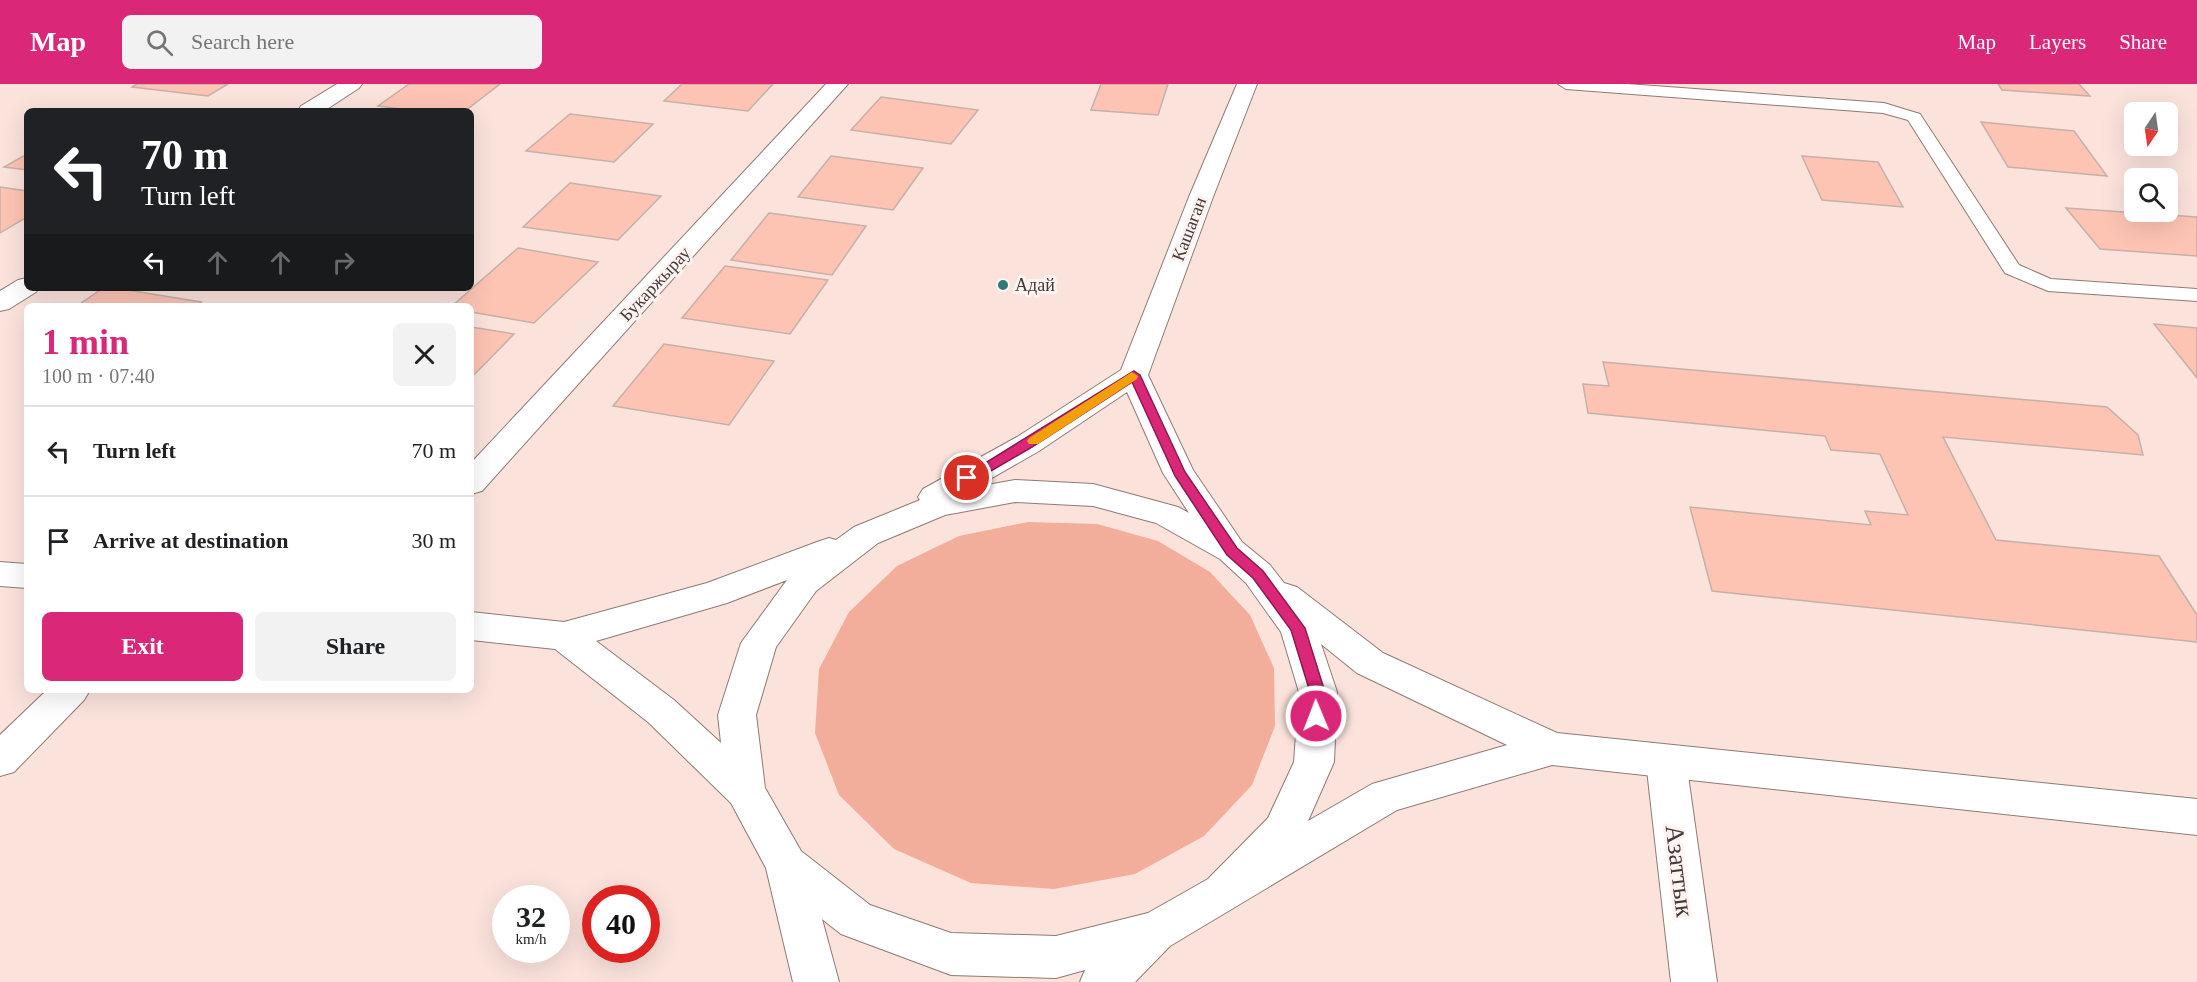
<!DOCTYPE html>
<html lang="en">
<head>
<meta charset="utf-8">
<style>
	body { margin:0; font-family:"Times New Roman",serif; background:#f2f2f2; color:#202124; height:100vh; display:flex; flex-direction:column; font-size:22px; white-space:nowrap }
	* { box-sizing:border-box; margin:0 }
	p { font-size:20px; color:#757577 }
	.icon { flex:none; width:33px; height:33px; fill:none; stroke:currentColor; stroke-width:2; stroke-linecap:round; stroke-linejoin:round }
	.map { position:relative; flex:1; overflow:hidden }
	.panel { position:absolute; left:24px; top:219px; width:450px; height:390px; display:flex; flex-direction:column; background:#fff; border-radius:9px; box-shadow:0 6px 24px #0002 }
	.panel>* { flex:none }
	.hud { position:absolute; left:24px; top:24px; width:450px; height:183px; border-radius:9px; box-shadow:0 6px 24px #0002; background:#202124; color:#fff; overflow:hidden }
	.needle { width:39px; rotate:193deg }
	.buttons { position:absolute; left:2124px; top:18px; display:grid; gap:12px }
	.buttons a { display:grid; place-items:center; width:54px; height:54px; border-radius:9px; background:#fff; box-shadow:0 6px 24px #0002; font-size:30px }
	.speed { position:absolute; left:492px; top:801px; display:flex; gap:12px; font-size:30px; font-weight:700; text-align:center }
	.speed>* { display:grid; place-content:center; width:78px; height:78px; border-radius:50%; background:#fff; box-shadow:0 6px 24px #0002; line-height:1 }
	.speed small { font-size:15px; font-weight:400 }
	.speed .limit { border:9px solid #d22; background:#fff; color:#111 }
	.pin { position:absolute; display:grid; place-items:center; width:51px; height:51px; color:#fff; margin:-26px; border:3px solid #fff; border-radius:50%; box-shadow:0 2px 6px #0007 }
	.me { position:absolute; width:66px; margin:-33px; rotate:359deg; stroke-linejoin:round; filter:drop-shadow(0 0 4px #0008) }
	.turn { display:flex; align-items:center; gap:21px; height:126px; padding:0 18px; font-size:27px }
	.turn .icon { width:78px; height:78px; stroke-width:2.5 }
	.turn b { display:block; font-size:42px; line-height:51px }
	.lanes { display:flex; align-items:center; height:57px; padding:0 18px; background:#0003; justify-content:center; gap:30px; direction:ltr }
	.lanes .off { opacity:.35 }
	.round { display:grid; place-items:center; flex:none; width:63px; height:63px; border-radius:9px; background:#f2f2f2 }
	.overview { display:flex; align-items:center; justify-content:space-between; height:102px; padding:0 18px }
	h1 { font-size:36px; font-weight:800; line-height:45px; color:#db2777 }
	.primary-button { display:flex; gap:12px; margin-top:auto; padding:12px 18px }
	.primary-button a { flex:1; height:69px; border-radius:9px; background:#db2777; color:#fff; font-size:24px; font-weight:800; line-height:69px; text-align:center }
	.primary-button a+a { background:#f2f2f2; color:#202124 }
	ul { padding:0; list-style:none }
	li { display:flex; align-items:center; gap:18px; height:90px; padding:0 18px; border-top:2px solid #e0e0e0 }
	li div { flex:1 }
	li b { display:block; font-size:22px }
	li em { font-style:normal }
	header { display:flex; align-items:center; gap:36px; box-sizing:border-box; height:84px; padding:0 30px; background:#db2777; color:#fff }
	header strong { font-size:28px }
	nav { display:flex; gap:33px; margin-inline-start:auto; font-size:21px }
	.search { width:420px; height:54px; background:#f2f2f2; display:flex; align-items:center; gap:15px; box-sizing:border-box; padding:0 21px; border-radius:9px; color:#757577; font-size:22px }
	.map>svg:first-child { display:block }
	.green { fill:#f3ad9b }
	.building { fill:#fdc4b4; stroke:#c6b0a9; stroke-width:1.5 }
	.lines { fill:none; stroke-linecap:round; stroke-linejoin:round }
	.service-casing { stroke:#8f7a74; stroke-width:2 }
	.minor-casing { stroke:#8f7a74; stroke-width:2 }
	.tertiary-casing { stroke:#8f7a74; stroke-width:2 }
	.service { fill:#fff; fill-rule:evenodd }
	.minor { fill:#fff; fill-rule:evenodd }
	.tertiary { fill:#fff; fill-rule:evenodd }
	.route { fill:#db2777; stroke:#8e194d; stroke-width:1.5 }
	.slow { fill:#f59e0b }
	.poi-dot { fill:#307a7a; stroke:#fdf4f1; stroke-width:2 }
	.labels { text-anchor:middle; stroke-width:6; stroke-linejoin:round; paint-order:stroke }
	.far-street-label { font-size:18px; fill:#443a38; stroke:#fdf4f1 }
	.far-poi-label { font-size:18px; fill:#443a38; stroke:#fdf4f1; text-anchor:start }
	.near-street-label { font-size:26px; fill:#443a38; stroke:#fdf4f1 }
</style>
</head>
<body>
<header>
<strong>Map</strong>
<div class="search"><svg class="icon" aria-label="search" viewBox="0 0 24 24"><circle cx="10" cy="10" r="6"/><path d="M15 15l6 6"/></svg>Search here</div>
<nav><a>Map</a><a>Layers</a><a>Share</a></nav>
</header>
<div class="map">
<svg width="2197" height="898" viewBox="0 0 2197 898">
	<rect width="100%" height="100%" fill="#fbe3dc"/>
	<polygon class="green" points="1028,438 1097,440 1158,457 1210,488 1250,531 1274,584 1275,642 1252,701 1204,752 1135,790 1054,805 971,799 894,765 839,711 815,649 819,585 849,528 897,482 959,452"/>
	<g class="building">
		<polygon points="137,0 228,0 208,12 132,3"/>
		<polygon points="409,0 500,0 465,27 418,27 378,22"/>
		<polygon points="682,0 773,0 748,27 664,17"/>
		<polygon points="1101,0 1168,0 1158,31 1091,26"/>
		<polygon points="1998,0 2079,0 2090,12 2002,6"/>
		<polygon points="881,13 978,26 951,60 851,46"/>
		<polygon points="570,30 653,40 614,78 526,67"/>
		<polygon points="1981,38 2074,47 2107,92 2008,83"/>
		<polygon points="27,70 27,86 4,83"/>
		<polygon points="831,72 923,84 893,126 798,113"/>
		<polygon points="1802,72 1878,78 1903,123 1822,116"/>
		<polygon points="570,99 661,112 618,156 523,143"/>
		<polygon points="0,103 27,107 27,133 0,149"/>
		<polygon points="2066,124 2197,133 2197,172 2100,165"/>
		<polygon points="769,129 866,142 832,191 731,176"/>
		<polygon points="518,164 598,178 534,239 471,228 471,222 452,222"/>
		<polygon points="725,182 828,196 790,250 682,234"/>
		<polygon points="103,204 115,204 201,218 195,222 77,222"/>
		<polygon points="2154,240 2197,244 2197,294"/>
		<polygon points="471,243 514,250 471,294"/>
		<polygon points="664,260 774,277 729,341 613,322"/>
		<polygon points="1603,278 2107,323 2138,351 2143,371 1943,353 1996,456 2159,472 2197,531 2197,558 1712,507 1690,423 1871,441 1865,427 1908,431 1880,370 1831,366 1825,352 1588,329 1583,300 1609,302"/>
	</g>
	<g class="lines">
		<g class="service-casing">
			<polygon id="service" points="1558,0 1627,0 1884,19 1920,30 2019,181 2051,195 2197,205 2197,217 2048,207 2005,189 1908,36 1883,29 1566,5"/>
		</g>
		<g class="minor-casing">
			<g id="minor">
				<polygon points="337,0 362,0 359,4 324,27 298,27 301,22"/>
				<polygon points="826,0 848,0 482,407 471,410 471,379"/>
				<polygon points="27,194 27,204 39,204 36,208 9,225 0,227 0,207 18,196"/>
				<polygon points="47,606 90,606 84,616 14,688 0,692 0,651"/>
				<polygon points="1666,661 1680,665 1686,677 1717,898 1671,898 1646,677 1652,665"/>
			</g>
		</g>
		<g class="tertiary-casing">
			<g id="tertiary">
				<path d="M 1237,0 L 1257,0 L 1213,113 L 1148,291 L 1193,386 L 1242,458 L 1270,481 L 1284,499 L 1297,503 L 1383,569 L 1557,649 L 2197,715 L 2197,751 L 1552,681 L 1397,726 L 1170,862 L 1135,898 L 1080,898 L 1085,886 L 1056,894 L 951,891 L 841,850 L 822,835 L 839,898 L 793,898 L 766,784 L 731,719 L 648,638 L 555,565 L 471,556 L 471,528 L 564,538 L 707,499 L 817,458 L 829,454 L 836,456 L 854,443 L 920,416 L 918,413 L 923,405 L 1017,353 L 1121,286 L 1189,113 ZM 1127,308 L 1163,389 L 1189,429 L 1178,423 L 1093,400 L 1015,396 L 976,403 L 1039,367 ZM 1015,418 L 1093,422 L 1156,439 L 1220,475 L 1246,499 L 1281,548 L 1299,608 L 1294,678 L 1268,734 L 1208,795 L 1148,829 L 1056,852 L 951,849 L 870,821 L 801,767 L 765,704 L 756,631 L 776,563 L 816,507 L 878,459 L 945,431 ZM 787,496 L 741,559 L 718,631 L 721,659 L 674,616 L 596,557 L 727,519 ZM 1321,560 L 1357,589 L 1507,661 L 1372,700 L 1308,737 L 1334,678 L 1337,608 Z"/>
				<polygon points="0,478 27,480 27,504 0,502"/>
			</g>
		</g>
		<use href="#service" class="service"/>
		<use href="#minor" class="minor"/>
		<use href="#tertiary" class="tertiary"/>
	</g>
	<polygon class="route" points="1134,287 1140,291 1185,388 1237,464 1263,487 1305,544 1325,608 1322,636 1316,638 1311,636 1308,632 1310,608 1291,546 1253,494 1227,471 1175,392 1132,298 1032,363 972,398 967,399 961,394"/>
	<polygon class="slow" points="1132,288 1138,292 1137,295 1038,360 1029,360 1027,357 1029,354"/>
	<circle class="poi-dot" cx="1003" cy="201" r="6"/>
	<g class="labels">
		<g class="far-street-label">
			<text transform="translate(1189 145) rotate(-69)" y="6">Кашаган</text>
			<text transform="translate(655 200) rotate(-47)" y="6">Букаржырау</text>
		</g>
		<g class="far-poi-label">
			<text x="1015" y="207">Адай</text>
		</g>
		<g class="near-street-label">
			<text transform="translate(1680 787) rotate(83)" y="9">Азаттык</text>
		</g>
	</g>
</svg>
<div class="buttons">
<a><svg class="needle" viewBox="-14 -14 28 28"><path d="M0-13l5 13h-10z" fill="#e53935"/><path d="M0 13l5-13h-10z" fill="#757577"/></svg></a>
<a><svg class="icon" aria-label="search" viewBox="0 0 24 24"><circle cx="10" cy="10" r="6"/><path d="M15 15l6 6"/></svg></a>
</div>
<div class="speed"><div>32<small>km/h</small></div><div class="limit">40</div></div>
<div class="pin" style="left:967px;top:394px;background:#d93025"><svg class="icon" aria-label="arrive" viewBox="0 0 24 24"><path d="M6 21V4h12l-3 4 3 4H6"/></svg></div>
<svg class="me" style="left:1316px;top:632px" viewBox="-20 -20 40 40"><circle r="17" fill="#db2777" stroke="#fff" stroke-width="3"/><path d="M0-11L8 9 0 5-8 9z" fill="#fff"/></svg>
<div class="hud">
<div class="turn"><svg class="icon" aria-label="left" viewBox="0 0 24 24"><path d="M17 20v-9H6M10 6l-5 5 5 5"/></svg><div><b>70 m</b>Turn left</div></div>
<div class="lanes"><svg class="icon" aria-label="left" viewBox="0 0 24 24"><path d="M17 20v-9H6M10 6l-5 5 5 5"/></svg><svg class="icon off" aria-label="ahead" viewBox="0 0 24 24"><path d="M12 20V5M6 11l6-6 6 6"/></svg><svg class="icon off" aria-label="ahead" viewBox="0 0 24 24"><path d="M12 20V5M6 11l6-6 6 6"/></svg><svg class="icon off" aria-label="right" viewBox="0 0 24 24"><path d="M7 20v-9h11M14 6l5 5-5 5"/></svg></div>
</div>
<section class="panel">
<div class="overview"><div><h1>1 min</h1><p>100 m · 07:40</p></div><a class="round"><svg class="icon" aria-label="close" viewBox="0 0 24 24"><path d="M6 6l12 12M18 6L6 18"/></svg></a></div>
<ul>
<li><svg class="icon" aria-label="left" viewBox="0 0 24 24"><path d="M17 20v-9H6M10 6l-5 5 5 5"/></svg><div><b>Turn left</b></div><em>70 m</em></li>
<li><svg class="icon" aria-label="arrive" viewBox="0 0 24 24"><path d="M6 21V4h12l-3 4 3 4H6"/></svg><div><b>Arrive at destination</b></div><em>30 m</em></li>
</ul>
<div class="primary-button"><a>Exit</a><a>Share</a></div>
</section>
</div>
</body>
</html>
